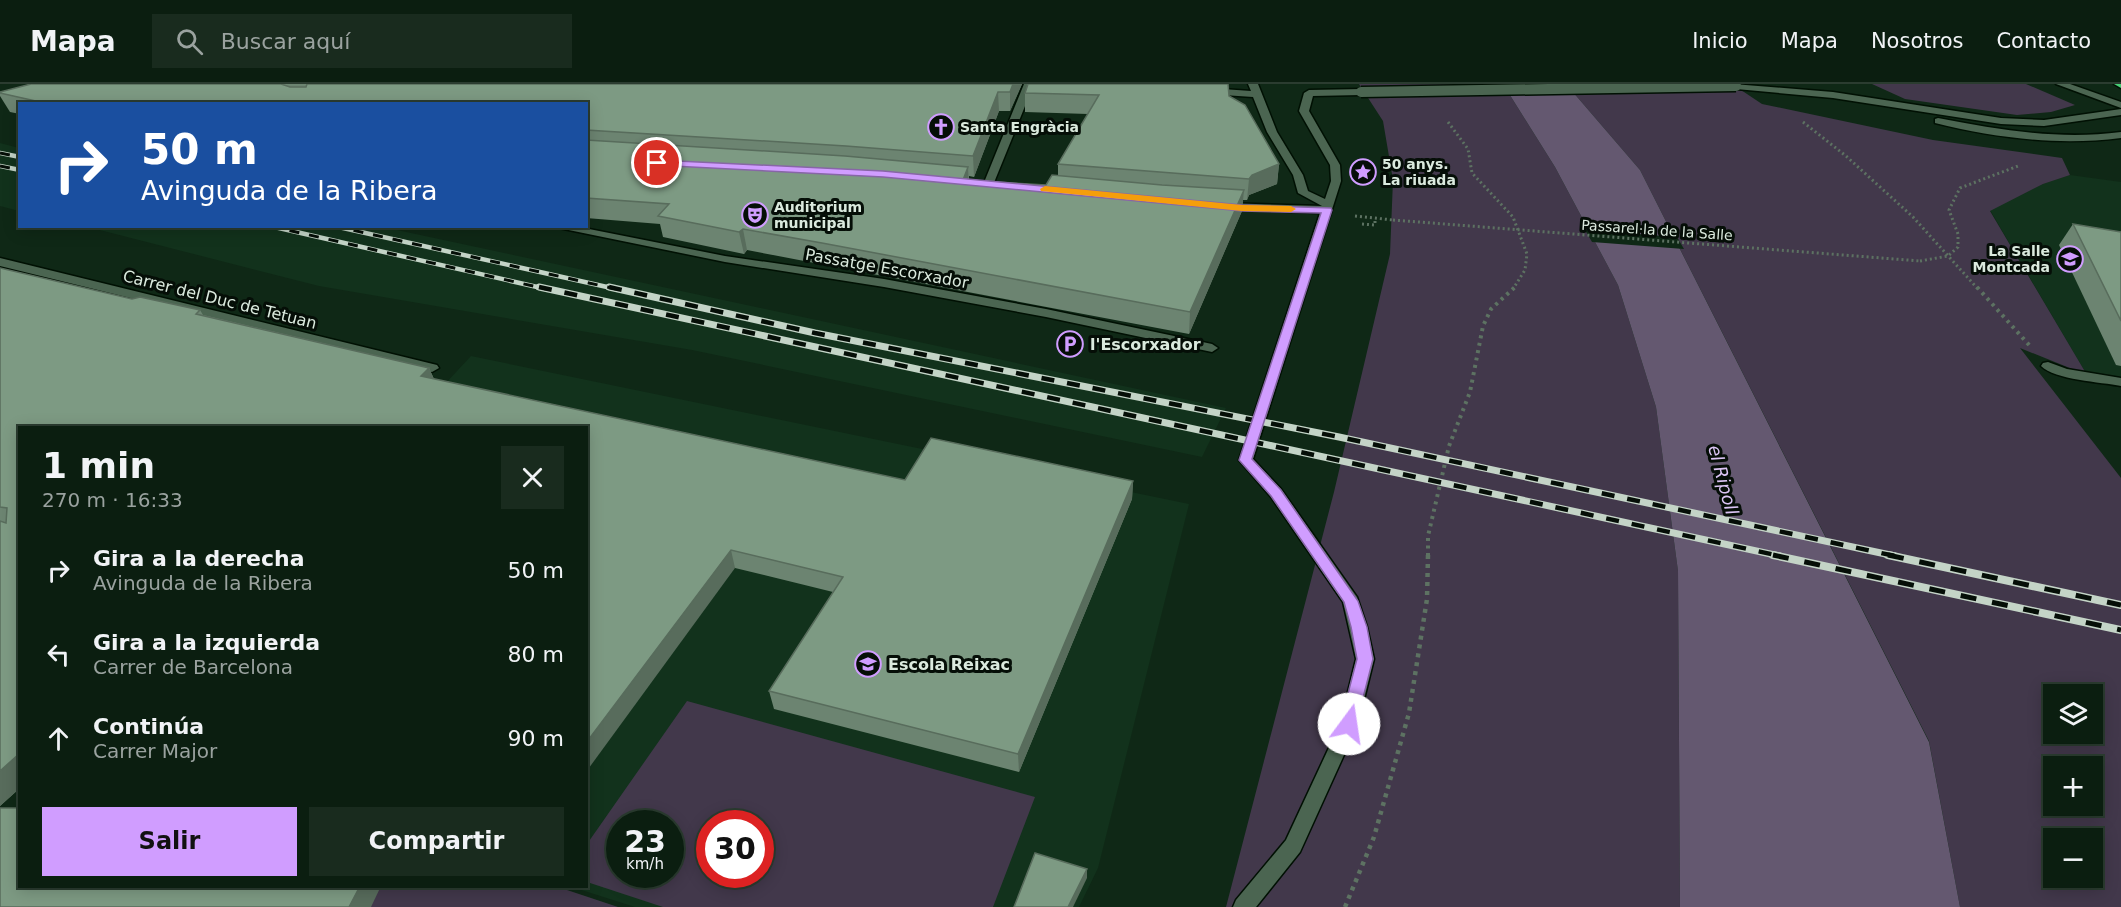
<!DOCTYPE html>
<html lang="es">
<head>
<meta charset="utf-8">
<style>
	body { margin:0; font-family:"DejaVu Sans",sans-serif; background:#192b1e; color:#f1f3f6; height:100vh; display:flex; flex-direction:column; font-size:22px; white-space:nowrap }
	* { box-sizing:border-box; margin:0 }
	p { font-size:20px; color:#9aa29f }
	.icon { flex:none; width:33px; height:33px; fill:none; stroke:currentColor; stroke-width:2; stroke-linecap:round; stroke-linejoin:round }
	.map { position:relative; flex:1; overflow:hidden }
	.panel { position:absolute; left:18px; top:342px; width:570px; height:462px; display:flex; flex-direction:column; background:#0b1e10; border-radius:0px; box-shadow:0 3px 15px #0003,0 0 0 2px #2b3c30 }
	.panel>* { flex:none }
	.banner { position:absolute; left:18px; top:18px; width:570px; height:126px; border-radius:0px; box-shadow:0 3px 15px #0003,0 0 0 2px #2b3c30; background:#1a4fa0; color:#fff; overflow:hidden }
	.buttons { position:absolute; left:2043px; top:600px; display:grid; gap:12px }
	.buttons a { display:grid; place-items:center; width:60px; height:60px; border-radius:0px; background:#0b1e10; box-shadow:0 3px 15px #0003,0 0 0 2px #2b3c30; font-size:30px }
	.speed { position:absolute; left:606px; top:726px; display:flex; gap:12px; font-size:30px; font-weight:700; text-align:center }
	.speed>* { display:grid; place-content:center; width:78px; height:78px; border-radius:50%; background:#0b1e10; box-shadow:0 3px 15px #0003,0 0 0 2px #2b3c30; line-height:1 }
	.speed small { font-size:15px; font-weight:400 }
	.speed .limit { border:9px solid #d22; background:#fff; color:#111 }
	.pin { position:absolute; display:grid; place-items:center; width:51px; height:51px; color:#fff; margin:-26px; border:3px solid #fff; border-radius:50%; box-shadow:0 2px 6px #0007 }
	.me { position:absolute; width:66px; margin:-33px; rotate:14deg; stroke-linejoin:round; filter:drop-shadow(0 0 4px #0008) }
	.turn { display:flex; align-items:center; gap:21px; height:126px; padding:0 24px; font-size:27px }
	.turn .icon { width:78px; height:78px; stroke-width:2.5 }
	.turn b { display:block; font-size:42px; line-height:51px }
	.round { display:grid; place-items:center; flex:none; width:63px; height:63px; border-radius:0px; background:#192b1e }
	.head { display:flex; align-items:center; justify-content:space-between; height:102px; padding:0 24px }
	h1 { font-size:36px; font-weight:700; line-height:45px }
	.cta { display:flex; gap:12px; margin-top:auto; padding:12px 24px }
	.cta a { flex:1; height:69px; border-radius:0px; background:#d09dff; color:#111; font-size:24px; font-weight:700; line-height:69px; text-align:center }
	.cta a+a { background:#192b1e; color:#f1f3f6 }
	ul { padding:0; list-style:none }
	li { display:flex; align-items:center; gap:18px; height:84px; padding:0 24px }
	li div { flex:1 }
	li b { display:block; font-size:22px }
	li em { font-style:normal }
	header { display:flex; align-items:center; gap:36px; box-sizing:border-box; height:84px; padding:0 30px; background:#0b1e10; border-bottom:2px solid #2b3c30 }
	header strong { font-size:28px }
	nav { display:flex; gap:33px; margin-inline-start:auto; font-size:21px }
	.search { width:420px; height:54px; background:#192b1e; display:flex; align-items:center; gap:15px; box-sizing:border-box; padding:0 21px; border-radius:0px; color:#9aa29f; font-size:22px }
	.map>svg:first-child { display:block }
	.built { fill:#12321c; fill-rule:evenodd }
	.green { fill:#42384b; fill-rule:evenodd }
	.water { fill:#645870 }
	.pier { fill:#0f2816 }
	.lines { fill:none; stroke-linecap:round; stroke-linejoin:round }
	.street-casing { stroke:#001003; stroke-width:3 }
	.highway-casing { stroke:#001003; stroke-width:3 }
	.path-far2 { stroke:#5d7262; stroke-width:3; stroke-dasharray:2 3; stroke-linecap:butt }
	.path-far1 { stroke:#5d7262; stroke-width:4; stroke-dasharray:3 4.5; stroke-linecap:butt }
	.path { stroke:#5d7262; stroke-width:4.5; stroke-dasharray:4 5; stroke-linecap:butt }
	.street { fill:#4b6551; fill-rule:evenodd }
	.highway { fill:#47cf76; fill-rule:evenodd }
	.rail-far2-casing { stroke:#c4d4c7; stroke-width:4.5 }
	.rail-far1-casing { stroke:#c4d4c7; stroke-width:7 }
	.rail-casing { stroke:#c4d4c7; stroke-width:8 }
	.rail-far2 { stroke:#050e07; stroke-width:3; stroke-dasharray:10; stroke-linecap:butt }
	.rail-far1 { stroke:#050e07; stroke-width:4.5; stroke-dasharray:13; stroke-linecap:butt }
	.rail { stroke:#050e07; stroke-width:5; stroke-dasharray:16; stroke-linecap:butt }
	.street-bridge-casing { stroke:#001003; stroke-width:13; stroke-linecap:butt }
	.path-bridge { stroke:#5d7262; stroke-width:3; stroke-dasharray:2 3; stroke-linecap:butt }
	.street-bridge { stroke:#4b6551; stroke-width:10 }
	.wall { fill:#6c8471 }
	.shaded-wall { fill:#586c5c }
	.building { fill:#7d9a83; stroke:#586c5c; stroke-width:1.5 }
	.route { fill:#d09dff; stroke:#8766a6; stroke-width:1.5 }
	.slow { fill:#f59e0b }
	.labels { text-anchor:middle; stroke-width:6; stroke-linejoin:round; paint-order:stroke }
	.far-poi-label { font-size:14px; font-weight:bold; fill:#dbeade; stroke:#050e07; text-anchor:start }
	.far-street-label { font-size:14px; fill:#dbeade; stroke:#050e07 }
	.street-label { font-size:16px; fill:#dbeade; stroke:#050e07 }
	.poi-label { font-size:16px; font-weight:bold; fill:#dbeade; stroke:#050e07; text-anchor:start }
	.water-label { font-size:18px; font-style:italic; fill:#dbc4f4; stroke:#050e07 }
</style>
</head>
<body>
<header>
<strong>Mapa</strong>
<div class="search"><svg class="icon" aria-label="search" viewBox="0 0 24 24"><circle cx="10" cy="10" r="6"/><path d="M15 15l6 6"/></svg>Buscar aquí</div>
<nav><a>Inicio</a><a>Mapa</a><a>Nosotros</a><a>Contacto</a></nav>
</header>
<div class="map">
<svg width="2121" height="823" viewBox="0 0 2121 823">
	<rect width="100%" height="100%" fill="#0f2816"/>
	<g class="built">
		<polygon points="0,59 19,64 19,127 0,122"/>
		<polygon points="2070,91 2121,98 2121,297 2087,291 1990,126 2043,100"/>
		<polygon points="88,143 383,143 1226,324 1202,373 692,266 319,202"/>
		<path d="M 471,272 L 1189,420 L 1098,784 L 1079,823 L 635,823 L 572,803 L 586,802 L 586,344 L 404,344 ZM 620,740 L 670,740 L 670,790 L 620,790 ZM 710,740 L 760,740 L 760,790 L 710,790 Z"/>
	</g>
	<g class="green">
		<polygon points="1359,0 1503,0 1555,83 1618,201 1656,323 1678,487 1680,823 1226,823 1334,408 1390,170 1393,96 1383,37"/>
		<path d="M 1566,0 L 1732,0 L 1762,20 L 1933,56 L 2062,74 L 2070,91 L 2043,100 L 1990,127 L 2087,291 L 2020,264 L 2121,394 L 2121,823 L 1960,823 L 1929,657 L 1640,86 ZM 2054,610 L 2092,610 L 2092,650 L 2054,650 ZM 2054,682 L 2092,682 L 2092,722 L 2054,722 ZM 2054,754 L 2092,754 L 2092,794 L 2054,794 Z"/>
		<polygon points="1872,0 2026,0 2075,21 2051,28 2017,31 1905,15"/>
		<path d="M 687,617 L 1035,713 L 993,823 L 663,823 L 587,798 L 587,760 ZM 620,740 L 670,740 L 670,790 L 620,790 ZM 710,740 L 760,740 L 760,790 L 710,790 Z"/>
		<polygon points="20,802 555,802 618,823 0,823"/>
	</g>
	<polygon class="water" points="1503,0 1566,0 1640,86 1929,658 1960,823 1680,823 1678,487 1656,323 1618,201 1555,83"/>
	<polygon class="pier" points="1585,146 1677,153 1684,165 1592,158"/>
	<g class="lines">
		<g class="street-casing">
			<g id="street">
				<polygon points="1024,0 1034,0 993,101 988,104 984,103 983,101"/>
				<polygon points="1248,0 1258,0 1277,48 1303,91 1308,107 1325,115 1331,97 1330,81 1299,27 1304,9 1309,6 1361,5 1366,8 1361,11 1313,12 1309,27 1340,81 1341,97 1253,375 1281,405 1357,513 1367,543 1374,575 1358,640 1300,768 1256,823 1233,823 1236,816 1286,756 1340,640 1356,575 1343,518 1271,413 1239,376 1320,129 1223,125 1218,122 1223,119 1322,122 1298,109 1293,91 1267,48 1253,13 1208,10 1203,7 1208,4 1251,7"/>
				<polygon points="1733,0 1833,8 2001,34 2044,36 2121,25 2121,31 2044,42 2001,40 1833,14 1736,5 1731,2"/>
				<polygon points="2056,0 2070,0 2121,18 2121,24"/>
				<path d="M 1938,34 C 1999,46 2059,56 2121,48 L 2121,54 C 2058,62 1996,54 1935,39 L 1935,35 Z"/>
				<polygon points="549,142 574,142 725,172 884,195 1046,225 1212,260 1218,264 1212,268 1046,233 884,203 725,178"/>
				<polygon points="0,174 437,281 439,284 432,288 0,182"/>
				<path d="M 2048,278 L 2067,285 L 2121,294 L 2121,302 C 2101,298 2055,296 2041,282 L 2043,279 Z"/>
			</g>
		</g>
		<g class="highway-casing">
			<polygon id="highway" points="2114,0 2121,0 2121,4"/>
		</g>
		<g class="path-far2">
			<polyline points="1448,38 1468,65 1472,89 1513,133 1527,170 1525,186 1513,205"/>
			<polyline points="1803,38 1846,72 1913,133 1978,205"/>
			<polyline points="1355,132 1393,136"/>
			<polyline points="1362,140 1375,141 1375,134"/>
			<polyline points="1920,177 1948,172 1958,163 1958,150 1949,126 1960,104 2018,82"/>
		</g>
		<g class="path-far1">
			<polyline points="1977,203 2030,262"/>
			<polyline points="1428,472 1428,452 1449,362 1470,308 1483,242 1491,225 1515,203"/>
		</g>
		<polyline class="path" points="1345,823 1374,753 1409,629 1427,515 1428,471"/>
		<use href="#street" class="street"/>
		<use href="#highway" class="highway"/>
		<g class="rail-far2-casing">
			<g id="rail-far2">
				<polyline points="0,69 20,73"/>
				<polyline points="0,82 20,86"/>
				<polyline points="270,142 546,205"/>
				<polyline points="334,142 616,205"/>
			</g>
		</g>
		<g class="rail-far1-casing">
			<g id="rail-far1">
				<polyline points="539,203 1780,472"/>
				<polyline points="609,203 815,249 1339,353 1895,472"/>
			</g>
		</g>
		<g class="rail-casing">
			<g id="rail">
				<polyline points="1773,471 2121,546"/>
				<polyline points="1888,471 2121,521"/>
			</g>
		</g>
		<use href="#rail-far2" class="rail-far2"/>
		<use href="#rail-far1" class="rail-far1"/>
		<use href="#rail" class="rail"/>
		<g class="street-bridge-casing">
			<polyline id="street-bridge" points="1361,8 1736,2"/>
		</g>
		<polyline class="path-bridge" points="1393,136 1920,177"/>
		<use href="#street-bridge" class="street-bridge"/>
	</g>
	<g class="wall">
		<polygon points="31,0 1022,0 1010,27 999,27 974,93 969,92 969,96 1046,101 1058,92 1058,80 1088,30 1025,28 1025,9 1229,12 1279,80 1277,100 1249,111 1247,116 1243,116 1242,127 1189,250 825,181 747,166 744,170 663,153 660,140 586,134 586,20 20,20 20,30 10,28 0,12 0,8"/>
		<polygon points="2073,140 2121,148 2121,282 2116,281 2059,161"/>
		<polygon points="0,184 132,215 200,226 203,231 429,284 434,295 905,396 1133,397 1132,415 1019,688 774,625 769,607 833,508 735,484 586,344 20,344 20,704 0,722"/>
	</g>
	<g class="shaded-wall">
		<polygon points="1013,0 1022,0 1010,27 1010,8"/>
		<polygon points="998,8 999,27 974,93 973,72"/>
		<polygon points="1279,80 1277,100 1249,111 1247,116 1249,95 1252,91"/>
		<polygon points="968,83 969,104 963,96"/>
		<polygon points="1244,106 1242,127 1189,250 1190,228"/>
		<polygon points="743,145 747,166 744,170 739,148"/>
		<polygon points="429,284 437,302 421,292"/>
		<polygon points="1133,397 1132,415 1019,688 1018,670"/>
		<polygon points="731,466 735,484 586,688 586,659"/>
		<polygon points="20,669 20,704 0,722 0,687"/>
		<polygon points="1087,785 1087,794 1073,823 1068,823"/>
		<polygon points="360,802 381,802 371,823 349,823"/>
	</g>
	<g class="building">
		<polygon points="31,0 281,0 290,3 306,3 307,0 1013,0 1010,8 998,8 973,72 846,62 586,46 586,20 49,20 0,9 0,8"/>
		<polygon points="1028,0 1228,0 1229,12 1245,21 1279,80 1252,91 1249,95 1058,80 1099,11 1025,9"/>
		<polygon points="586,56 845,72 968,83 963,96 1046,101 1052,91 1162,101 1244,106 1190,228 822,159 743,145 739,148 658,132 669,120 586,114"/>
		<polygon points="2073,140 2121,148 2121,237"/>
		<polygon points="0,184 132,215 140,213 200,226 196,230 429,284 421,292 905,396 931,354 1133,397 1018,670 769,607 843,493 731,466 586,659 586,344 20,344 20,669 0,687 0,437 6,439 7,424 0,423"/>
		<polygon points="0,724 20,724 20,802 360,802 349,823 0,823"/>
		<polygon points="1035,769 1087,785 1068,823 1014,823"/>
	</g>
	<polygon class="route" points="657,76 883,87 1242,121 1331,124 1332,126 1252,375 1281,406 1358,517 1367,543 1373,575 1355,645 1349,647 1343,645 1340,640 1357,575 1351,543 1344,518 1271,412 1239,376 1321,129 1242,127 883,93 653,81 652,79"/>
	<polygon class="slow" points="1045,102 1242,121 1291,122 1296,125 1291,128 1242,127 1041,107 1040,105"/>
	<defs>
		<g id="church-ring" transform="scale(1.35)"><circle r="9.5" fill="#050e07" stroke="#d09dff" stroke-width="1.5"/><path d="M-1.2-6h2.4v3.5h3.3v2.4h-3.3V6h-2.4V-.1h-3.3v-2.4h3.3Z" fill="#d09dff"/></g>
		<g id="sight-ring" transform="scale(1.35)"><circle r="9.5" fill="#050e07" stroke="#d09dff" stroke-width="1.5"/><path d="M0-6L1.8-2.2L6-1.7L2.9 1.2L3.7 5.4L0 3.3L-3.7 5.4L-2.9 1.2L-6-1.7L-1.8-2.2Z" fill="#d09dff"/></g>
		<g id="theatre-ring" transform="scale(1.35)"><circle r="9.5" fill="#050e07" stroke="#d09dff" stroke-width="1.5"/><path d="M-5-5.5Q0-4 5-5.5V0Q5 5 0 6Q-5 5-5 0ZM-3.3-2.5H-1v1.5H-3.3ZM1-2.5H3.3v1.5H1ZM-2.8 1Q0 5.5 2.8 1Z" fill="#d09dff"/></g>
		<g id="school-ring" transform="scale(1.35)"><circle r="9.5" fill="#050e07" stroke="#d09dff" stroke-width="1.5"/><path d="M0-5L7-2L0 1L-7-2ZM-4 1L0 2.5L4 1V4Q0 6-4 4Z" fill="#d09dff"/></g>
		<g id="parking-ring" transform="scale(1.35)"><circle r="9.5" fill="#050e07" stroke="#d09dff" stroke-width="1.5"/><path d="M-3.5-5.5H1a3.5 3.5 0 0 1 0 7H-1V5.5H-3.5ZM-1-3.4V-.6H.8a1.4 1.4 0 0 0 0-2.8Z" fill="#d09dff"/></g>
	</defs>
	<g fill-rule="evenodd">
		<use href="#church-ring" x="941" y="43"/>
		<use href="#sight-ring" x="1363" y="88"/>
		<use href="#theatre-ring" x="755" y="131"/>
		<use href="#school-ring" x="2070" y="175"/>
		<use href="#parking-ring" x="1070" y="260"/>
		<use href="#school-ring" x="868" y="580"/>
	</g>
	<g class="labels">
		<g class="far-poi-label">
			<text x="960" y="48">Santa Engràcia</text>
			<text x="1382" y="85">50 anys.<tspan x="1382" dy="16">La riuada</tspan></text>
			<text x="774" y="128">Auditorium<tspan x="774" dy="16">municipal</tspan></text>
			<text x="2050" y="172" text-anchor="end">La Salle<tspan x="2050" dy="16">Montcada</tspan></text>
		</g>
		<g class="far-street-label">
			<text transform="translate(1657 146) rotate(4)" y="5">Passarel·la de la Salle</text>
		</g>
		<g class="street-label">
			<text transform="translate(887 184) rotate(10)" y="6">Passatge Escorxador</text>
			<text transform="translate(220 215) rotate(14)" y="6">Carrer del Duc de Tetuan</text>
		</g>
		<g class="poi-label">
			<text x="1090" y="266">l'Escorxador</text>
			<text x="888" y="586">Escola Reixac</text>
		</g>
		<g class="water-label">
			<text transform="translate(1723 396) rotate(75)" y="6">el Ripoll</text>
		</g>
	</g>
</svg>
<div class="buttons">
<a><svg class="icon" aria-label="layers" viewBox="0 0 24 24"><path d="M12 4l9 5-9 5-9-5zM3 14l9 5 9-5"/></svg></a>
<a>+</a>
<a>−</a>
</div>
<div class="speed"><div>23<small>km/h</small></div><div class="limit">30</div></div>
<div class="pin" style="left:657px;top:79px;background:#d93025"><svg class="icon" aria-label="arrive" viewBox="0 0 24 24"><path d="M6 21V4h12l-3 4 3 4H6"/></svg></div>
<svg class="me" style="left:1349px;top:640px" viewBox="-20 -20 40 40"><circle r="19" fill="#fff"/><path d="M0-13L10 11 0 6-10 11z" fill="#d09dff"/></svg>
<div class="banner">
<div class="turn"><svg class="icon" aria-label="right" viewBox="0 0 24 24"><path d="M7 20v-9h11M14 6l5 5-5 5"/></svg><div><b>50 m</b>Avinguda de la Ribera</div></div>
</div>
<section class="panel">
<div class="head"><div><h1>1 min</h1><p>270 m · 16:33</p></div><a class="round"><svg class="icon" aria-label="close" viewBox="0 0 24 24"><path d="M6 6l12 12M18 6L6 18"/></svg></a></div>
<ul>
<li><svg class="icon" aria-label="right" viewBox="0 0 24 24"><path d="M7 20v-9h11M14 6l5 5-5 5"/></svg><div><b>Gira a la derecha</b><p>Avinguda de la Ribera</p></div><em>50 m</em></li>
<li><svg class="icon" aria-label="left" viewBox="0 0 24 24"><path d="M17 20v-9H6M10 6l-5 5 5 5"/></svg><div><b>Gira a la izquierda</b><p>Carrer de Barcelona</p></div><em>80 m</em></li>
<li><svg class="icon" aria-label="ahead" viewBox="0 0 24 24"><path d="M12 20V5M6 11l6-6 6 6"/></svg><div><b>Continúa</b><p>Carrer Major</p></div><em>90 m</em></li>
</ul>
<div class="cta"><a>Salir</a><a>Compartir</a></div>
</section>
</div>
</body>
</html>
